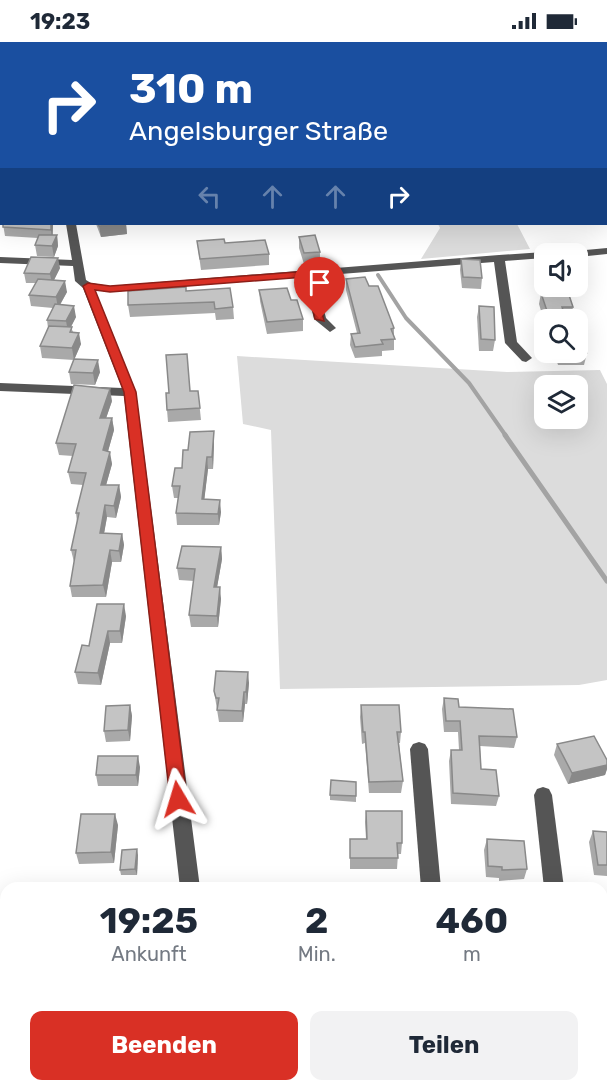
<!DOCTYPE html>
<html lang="de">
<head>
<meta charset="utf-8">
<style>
	body { margin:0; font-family:Rubik,sans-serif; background:#f2f2f3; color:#1f2937; height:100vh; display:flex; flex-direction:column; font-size:22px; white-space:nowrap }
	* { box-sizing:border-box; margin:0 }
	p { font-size:20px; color:#747a83 }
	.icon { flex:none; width:33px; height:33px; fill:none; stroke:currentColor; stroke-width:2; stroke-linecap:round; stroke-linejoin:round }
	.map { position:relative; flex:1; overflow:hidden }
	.panel { position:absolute; left:0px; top:840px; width:608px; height:210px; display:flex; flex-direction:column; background:#fff; border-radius:18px 18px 0 0; box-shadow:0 6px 24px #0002 }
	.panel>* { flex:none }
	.top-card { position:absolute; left:0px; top:0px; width:608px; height:183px; box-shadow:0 6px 24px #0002; background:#1a4fa0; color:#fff; overflow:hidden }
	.buttons { position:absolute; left:534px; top:201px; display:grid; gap:12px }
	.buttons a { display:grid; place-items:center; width:54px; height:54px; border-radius:12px; background:#fff; box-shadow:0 6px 24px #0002; font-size:30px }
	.pin { position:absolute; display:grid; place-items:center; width:51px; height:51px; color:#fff; margin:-62px -26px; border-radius:50% 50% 50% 0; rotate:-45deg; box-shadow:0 0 6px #0007 }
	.pin .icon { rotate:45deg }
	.me { position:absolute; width:66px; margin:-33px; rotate:353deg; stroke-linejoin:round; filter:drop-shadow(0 0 4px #0008) }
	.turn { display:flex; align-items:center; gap:21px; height:126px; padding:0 30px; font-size:27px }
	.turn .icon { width:78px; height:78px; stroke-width:2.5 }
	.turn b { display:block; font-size:42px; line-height:51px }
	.lanes { display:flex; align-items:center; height:57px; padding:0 30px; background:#0003; justify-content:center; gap:30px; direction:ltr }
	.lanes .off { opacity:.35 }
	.eta { display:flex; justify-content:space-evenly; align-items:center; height:102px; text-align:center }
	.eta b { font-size:36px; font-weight:700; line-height:42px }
	.cta { display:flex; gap:12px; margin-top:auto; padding:12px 30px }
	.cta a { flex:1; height:69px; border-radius:12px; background:#d93025; color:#fff; font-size:24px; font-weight:700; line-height:69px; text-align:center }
	.cta a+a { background:#f2f2f3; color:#1f2937 }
	.status { display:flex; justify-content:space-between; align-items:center; height:42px; padding:0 30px; background:#fff; direction:ltr }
	.status svg { height:16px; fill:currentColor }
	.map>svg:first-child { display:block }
	.green { fill:#dcdcdc; fill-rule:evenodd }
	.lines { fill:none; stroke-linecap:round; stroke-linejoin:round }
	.stream-far1 { stroke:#a3a3a3; stroke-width:4 }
	.stream { stroke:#a3a3a3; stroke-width:5 }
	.path { stroke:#777; stroke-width:4; stroke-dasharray:2 4; stroke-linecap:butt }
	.minor { fill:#555; fill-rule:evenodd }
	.wall { fill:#a9a9a9 }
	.shaded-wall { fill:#898989 }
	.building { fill:#c4c4c4; stroke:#898989; stroke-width:1.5 }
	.route { fill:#d93025; stroke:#8d1f18; stroke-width:1.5 }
</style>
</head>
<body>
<div class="status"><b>19:23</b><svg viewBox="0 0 49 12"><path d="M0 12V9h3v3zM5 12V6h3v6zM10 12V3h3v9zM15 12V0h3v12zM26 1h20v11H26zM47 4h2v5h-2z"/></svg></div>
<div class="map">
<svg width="607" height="1050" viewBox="0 0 607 1050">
	<rect width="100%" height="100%" fill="#fff"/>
	<g class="green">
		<polygon points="44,0 607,0 607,133 606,2"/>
		<polygon points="438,182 517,182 530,207 421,217 440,186"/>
		<path d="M 237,314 L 507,330 L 600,328 L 607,342 L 607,638 L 579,643 L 280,647 L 271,388 L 243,382 ZM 544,344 L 578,344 L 578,376 L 544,376 Z"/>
		<polygon points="602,1042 607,1042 607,1050 346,1050 345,1044"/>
	</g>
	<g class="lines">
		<polyline class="stream-far1" points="378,233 406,276 469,341 506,394"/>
		<polyline class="stream" points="505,393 607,539"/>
		<polyline class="path" points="602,867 607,867"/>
		<g class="minor">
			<rect x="0" y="144" width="2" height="6"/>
			<polygon points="66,182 76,182 86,238 91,241 110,244 499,213 544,210 548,212 544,212 544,216 505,219 517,300 532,316 526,320 522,319 505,301 494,220 315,234 326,276 336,286 330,290 314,277 304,235 110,250 95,248 136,350 200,846 180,846 124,354 0,349 0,341 122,346 83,246 75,239 73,224 0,221 0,215 72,218"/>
			<polygon points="607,206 607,212 578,215 578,212 570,212 575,209"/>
			<polygon points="419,700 425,702 428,707 441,846 421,846 410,707 413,702"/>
			<polygon points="543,745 549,747 552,753 564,846 544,846 534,753 537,747"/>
			<rect x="166" y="1044" width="22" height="6"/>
		</g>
	</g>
	<g class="wall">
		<polygon points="3,182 53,182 53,193 57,193 58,204 54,215 37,214 35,203 38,196 5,194"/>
		<polygon points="96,182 126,182 127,192 101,195"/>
		<polygon points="299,195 320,210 320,221 304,222 299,206"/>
		<polygon points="197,199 225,201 269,212 269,223 201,228"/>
		<polygon points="461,217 482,236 481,247 462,246 460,228"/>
		<polygon points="541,222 544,222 544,244 566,244 573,265 571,276 565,276 566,278 544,278 544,279 539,262 541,251 546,251 539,233"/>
		<polygon points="60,226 54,238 67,250 60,263 76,275 71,285 73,290 81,302 74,318 42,316 40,304 48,286 47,278 53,266 31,264 29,253 36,241 26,241 24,231"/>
		<polygon points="346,237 369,244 394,286 394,308 382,309 382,314 355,316 350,303 351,292 357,291 346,248"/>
		<polygon points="259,248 291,258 303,277 303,289 267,292 260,259"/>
		<polygon points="186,249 233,265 234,277 216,278 215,271 130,275 128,263"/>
		<polygon points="479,264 495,298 493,309 479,309 477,275"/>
		<polygon points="554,310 578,310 587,311 584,323 558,323"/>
		<polygon points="69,330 100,330 95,343 71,342"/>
		<polygon points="190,349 198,349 201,378 168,380 167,368"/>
		<polygon points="112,359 106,376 112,376 114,388 108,409 112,422 106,443 119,443 121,455 116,476 107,475 104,491 122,492 124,503 121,520 112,520 106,555 72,555 70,544 74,520 71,508 77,480 76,471 83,443 71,442 68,430 73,414 59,413 56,401"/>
		<polygon points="214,401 213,427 208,427 204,458 221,470 219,483 177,483 176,471 178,456 174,456 172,444 182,426 188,408"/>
		<polygon points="221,505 222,517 217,545 221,557 218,585 191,585 189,573 194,539 179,538 177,526"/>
		<polygon points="126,574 122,601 110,601 101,643 78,642 75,630 89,604"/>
		<polygon points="249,641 247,662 245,662 243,680 219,680 214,649"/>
		<polygon points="444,656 459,665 517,695 514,706 480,704 481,727 499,754 496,764 451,762 449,719 451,708 459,708 458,690 444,690 442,667"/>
		<polygon points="130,663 132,674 130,699 106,700 104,689"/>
		<polygon points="361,663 401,690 400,701 399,701 403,739 401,751 369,751 365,701 362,702 360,675"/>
		<polygon points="557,702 607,718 607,727 605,733 568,742 554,713"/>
		<polygon points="140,725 138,744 98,744 96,733"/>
		<polygon points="356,740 356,760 330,758 330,753"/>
		<polygon points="366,769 402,801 401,812 398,812 397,827 350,827 350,797 366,797 365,780"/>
		<polygon points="118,783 114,821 79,822 76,811"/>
		<polygon points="593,789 607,790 607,834 594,833 589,800"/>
		<polygon points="487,797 527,827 524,837 499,839 499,836 486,835 484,808"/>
		<polygon points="138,813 137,833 121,833 120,828"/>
		<polygon points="607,989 607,1009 605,993"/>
	</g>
	<g class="shaded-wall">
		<polygon points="51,182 53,182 52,197 51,188"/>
		<polygon points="120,182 126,182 127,192 101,195 99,184"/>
		<polygon points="57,193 58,204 54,215 52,204"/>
		<polygon points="58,216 60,226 52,242 50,232"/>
		<polygon points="65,239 67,250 58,266 56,255"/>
		<polygon points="74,264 76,275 68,290 66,279"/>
		<polygon points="79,291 81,302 74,318 72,306"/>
		<polygon points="98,318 100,330 95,343 93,331"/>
		<polygon points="110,347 112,359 102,388 100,376"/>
		<polygon points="112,376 114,388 105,420 103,408"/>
		<polygon points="214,389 214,401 213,427 212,415"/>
		<polygon points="110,410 112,422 103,454 101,443"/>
		<polygon points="207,415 208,427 203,469 202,457"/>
		<polygon points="119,443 121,455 116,476 114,464"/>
		<polygon points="220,458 221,470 219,483 218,472"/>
		<polygon points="105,463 107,475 102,503 100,491"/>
		<polygon points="122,492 124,503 121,520 119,509"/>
		<polygon points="221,505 222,517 215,557 214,545"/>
		<polygon points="110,508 112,520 106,555 103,543"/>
		<polygon points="220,545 221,557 218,585 217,574"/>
		<polygon points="124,562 126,574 122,601 120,589"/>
		<polygon points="108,589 110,601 101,643 98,631"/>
		<polygon points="248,630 249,641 247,662 246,650"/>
		<polygon points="244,650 245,662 243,680 242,669"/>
		<polygon points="130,663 132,674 130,699 128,688"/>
		<polygon points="138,714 140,725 138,744 136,733"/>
		<polygon points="607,723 607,727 605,733 568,742 572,731"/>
		<polygon points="115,772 118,783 114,821 111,810"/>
		<polygon points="137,807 138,813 137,833 135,827"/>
		<polygon points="78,1044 80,1044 80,1050 77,1050"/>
	</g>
	<g class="building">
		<polygon points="606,143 607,143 607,158 606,155"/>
		<polygon points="3,182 51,182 51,188 3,185"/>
		<polygon points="98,182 120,182 99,184"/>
		<polygon points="39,193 57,193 52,204 35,203"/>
		<polygon points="315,193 320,210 304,211 299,195"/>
		<polygon points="224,197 225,201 265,198 269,212 200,217 197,199"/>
		<polygon points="31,215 58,216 50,232 24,231"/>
		<polygon points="461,217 480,218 482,236 463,235"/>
		<polygon points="541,222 544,222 544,231"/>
		<polygon points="365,235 369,244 378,244 394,286 391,287 395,297 381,298 383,302 355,305 351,292 360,291 346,237"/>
		<polygon points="38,237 65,239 56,255 29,253"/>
		<polygon points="550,244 566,244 573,265 562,265 566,278 550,278 541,251 553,251"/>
		<polygon points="186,245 186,249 230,246 233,265 215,267 214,260 128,263 128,249"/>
		<polygon points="287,246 291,258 297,258 303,277 267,280 259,248"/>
		<polygon points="55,262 74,264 66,279 47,278"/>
		<polygon points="479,264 494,265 495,298 481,297"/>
		<polygon points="49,284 72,285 70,290 79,291 72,306 40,304"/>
		<polygon points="582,296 587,311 560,312 560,310 578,310 578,297"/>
		<polygon points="187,312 190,349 198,349 200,366 167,368 166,351 169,351 166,313"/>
		<polygon points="74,317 98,318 93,331 69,330"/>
		<polygon points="74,343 110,347 100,376 112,376 103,408 110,410 101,443 119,443 114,464 105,463 100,491 122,492 119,509 110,508 103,543 70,544 76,508 71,508 79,471 76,471 86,431 68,430 76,402 56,401"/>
		<polygon points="214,389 212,415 207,415 202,457 220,458 218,472 176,471 180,444 172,444 175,426 182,426 183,408 188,408 190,390"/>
		<polygon points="182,504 221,505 214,545 220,545 217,574 189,573 195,527 177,526"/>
		<polygon points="97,562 124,562 120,589 108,589 98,631 75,630 82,603 89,604"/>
		<polygon points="216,629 248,630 246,650 244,650 242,669 217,668 219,656 216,656 214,649"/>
		<polygon points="444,656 458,657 459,665 513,667 517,695 479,694 481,727 496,728 499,754 453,751 451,708 462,708 460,679 446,679"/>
		<polygon points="130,663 128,688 104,689 106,664"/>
		<polygon points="361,663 399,663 401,690 397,690 403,739 369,740 365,690 363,690"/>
		<polygon points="594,694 607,718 607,723 572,731 557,702"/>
		<polygon points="98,714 138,714 136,733 96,733"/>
		<polygon points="331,738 356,740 356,754 330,753"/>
		<polygon points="366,769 402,769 402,801 397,801 398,816 350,816 350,797 367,797"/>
		<polygon points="81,772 115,772 111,810 76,811"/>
		<polygon points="593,789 607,790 607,823 598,823"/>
		<polygon points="487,797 524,799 527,827 502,828 502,825 488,824"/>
		<polygon points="137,807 135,827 120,828 122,808"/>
		<polygon points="44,1044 78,1044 77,1050 44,1050"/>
		<rect x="251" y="1044" width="41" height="6"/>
	</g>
	<polygon class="route" points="309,229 314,232 324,279 315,277 305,235 110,250 95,248 136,350 187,757 184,762 173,762 170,757 124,350 83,244 88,241 110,244"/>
</svg>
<div class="buttons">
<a><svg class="icon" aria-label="sound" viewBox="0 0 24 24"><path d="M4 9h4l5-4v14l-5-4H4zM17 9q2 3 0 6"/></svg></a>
<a><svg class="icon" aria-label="search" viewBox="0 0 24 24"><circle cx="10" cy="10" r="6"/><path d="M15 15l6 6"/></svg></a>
<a><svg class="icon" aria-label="layers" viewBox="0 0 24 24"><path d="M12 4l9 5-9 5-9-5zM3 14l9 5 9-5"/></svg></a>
</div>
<div class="pin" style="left:320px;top:277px;background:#d93025"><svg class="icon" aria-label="arrive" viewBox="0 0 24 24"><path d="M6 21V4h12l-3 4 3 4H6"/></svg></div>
<svg class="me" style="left:178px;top:757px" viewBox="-20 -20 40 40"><path d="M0-17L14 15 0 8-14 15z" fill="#d93025" stroke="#fff" stroke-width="4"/></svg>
<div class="top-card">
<div class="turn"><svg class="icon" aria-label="right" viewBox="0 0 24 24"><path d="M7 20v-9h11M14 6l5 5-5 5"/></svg><div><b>310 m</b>Angelsburger Straße</div></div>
<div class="lanes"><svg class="icon off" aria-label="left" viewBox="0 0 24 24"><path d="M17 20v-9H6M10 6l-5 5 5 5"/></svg><svg class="icon off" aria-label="ahead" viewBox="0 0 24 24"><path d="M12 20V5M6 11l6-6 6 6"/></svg><svg class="icon off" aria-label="ahead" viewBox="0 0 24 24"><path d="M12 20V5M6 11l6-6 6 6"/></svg><svg class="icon" aria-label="right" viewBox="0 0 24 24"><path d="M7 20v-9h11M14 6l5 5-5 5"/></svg></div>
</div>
<section class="panel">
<div class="eta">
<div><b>19:25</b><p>Ankunft</p></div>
<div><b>2</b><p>Min.</p></div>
<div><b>460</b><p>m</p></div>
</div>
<div class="cta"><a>Beenden</a><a>Teilen</a></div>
</section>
</div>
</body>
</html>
